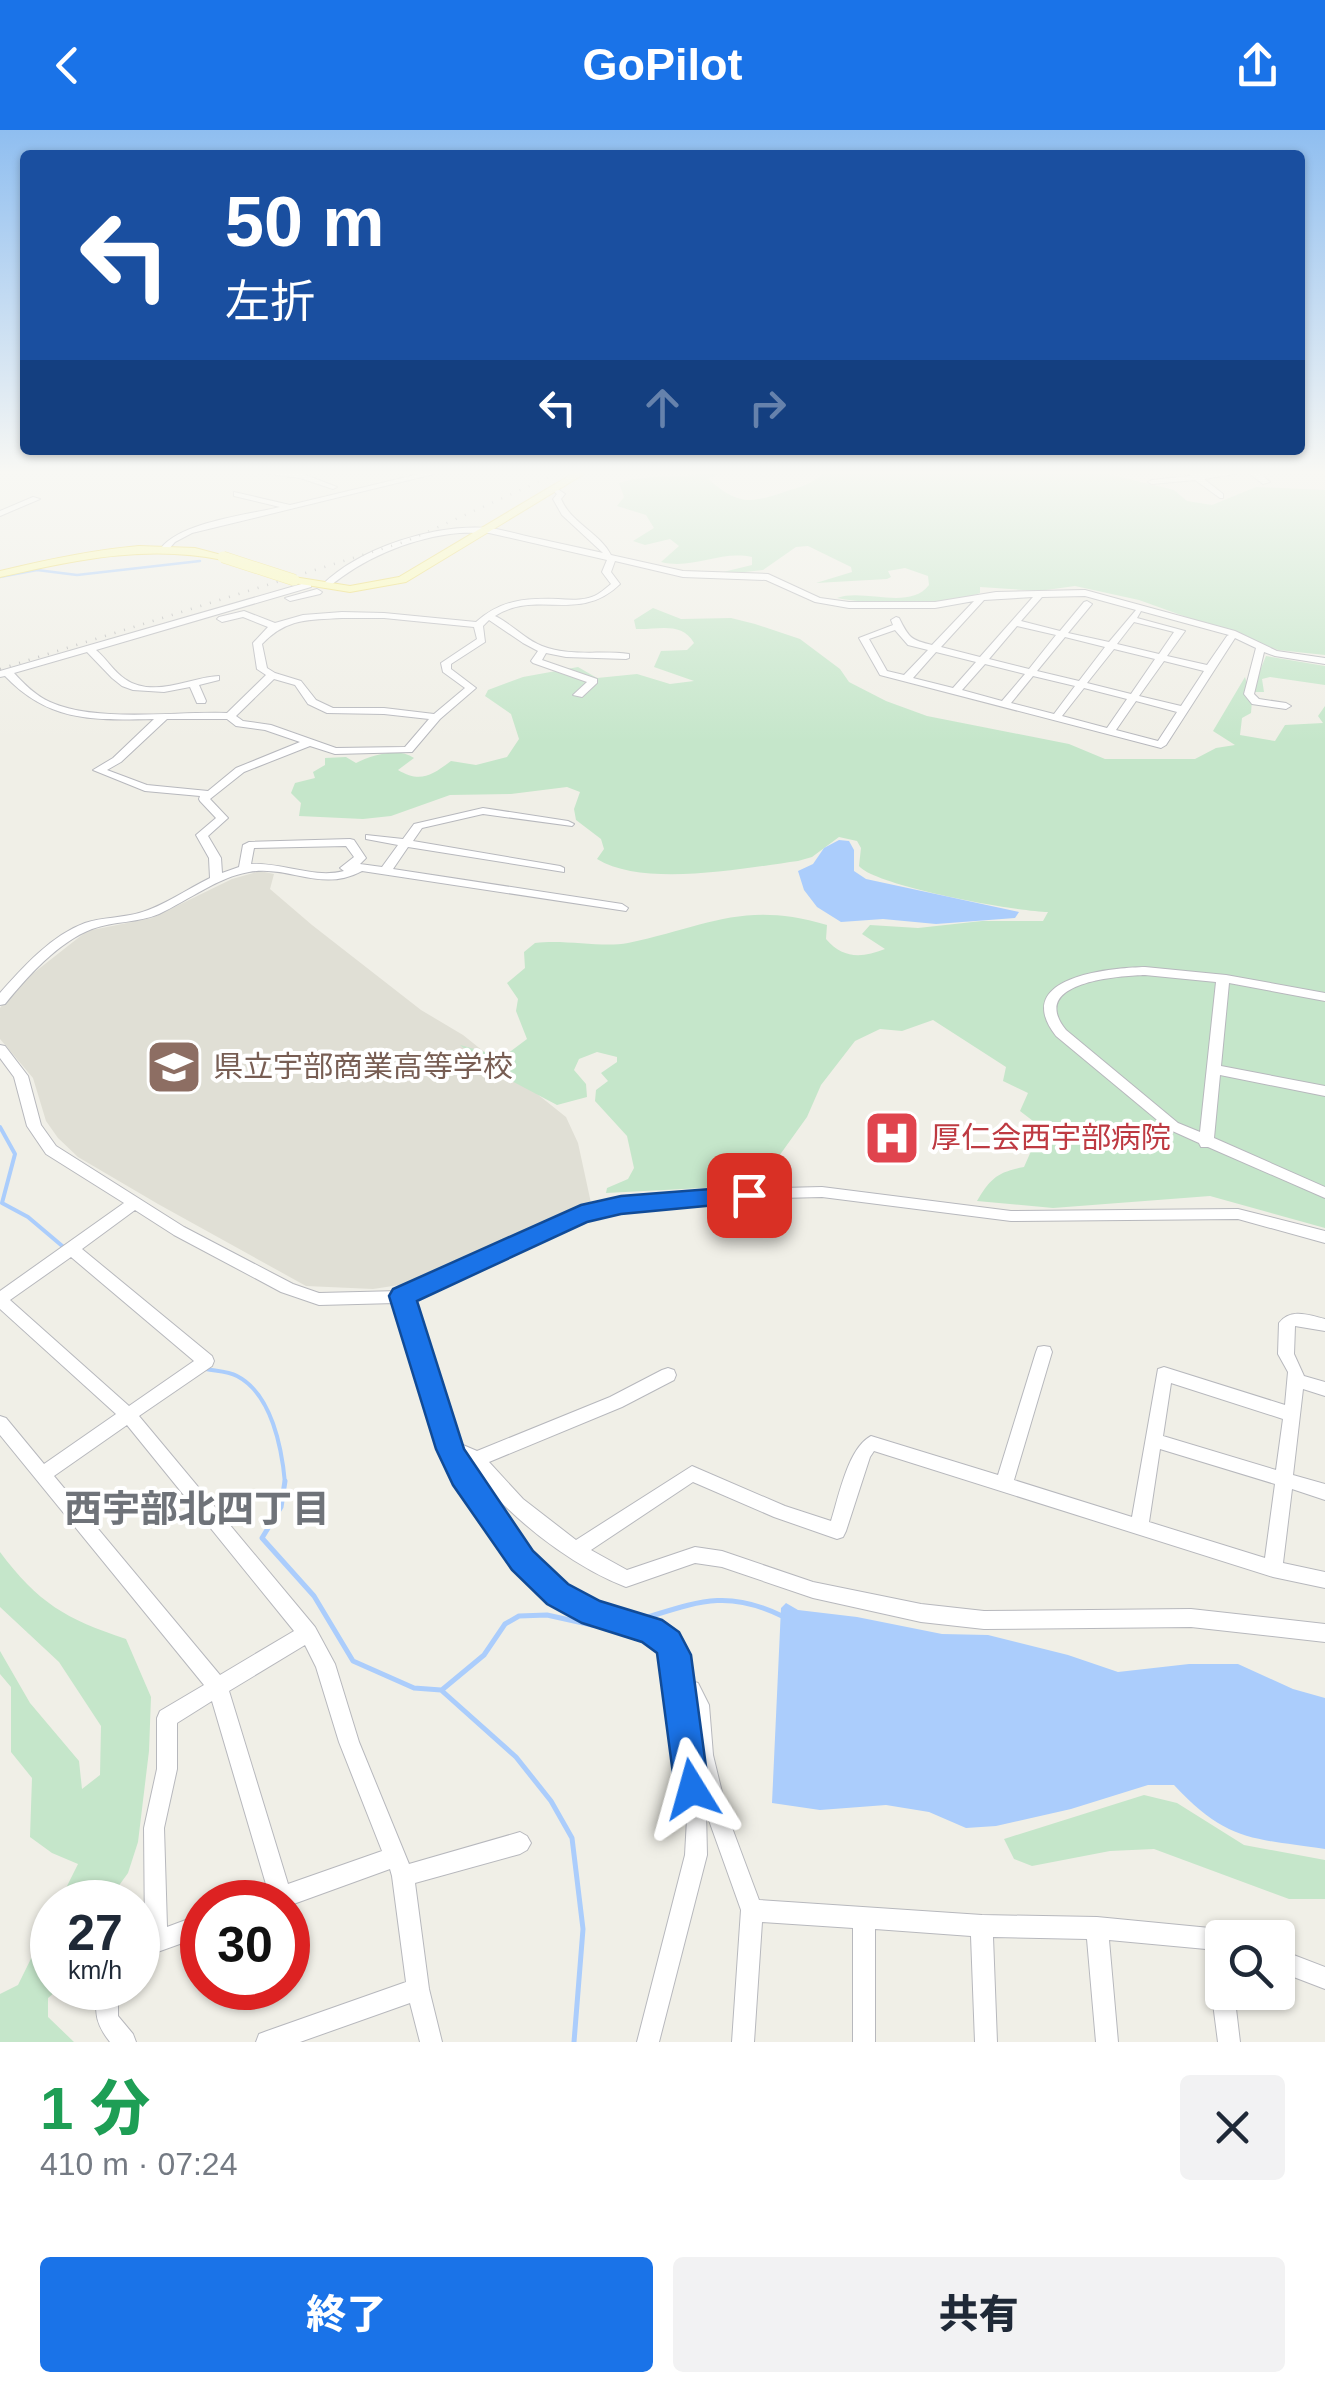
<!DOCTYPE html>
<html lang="ja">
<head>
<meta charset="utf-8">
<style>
	body { margin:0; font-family:Helvetica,"Noto Sans JP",sans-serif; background:#f2f2f3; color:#1f2937; height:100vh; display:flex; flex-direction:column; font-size:38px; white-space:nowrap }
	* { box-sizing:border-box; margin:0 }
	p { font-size:32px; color:#747a83 }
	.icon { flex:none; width:55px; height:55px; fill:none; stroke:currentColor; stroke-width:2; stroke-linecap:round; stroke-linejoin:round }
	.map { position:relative; height:1912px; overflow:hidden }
	.details { display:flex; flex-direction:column; background:#fff; flex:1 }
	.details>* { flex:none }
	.banner { position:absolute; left:20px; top:20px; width:1285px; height:305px; border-radius:10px; box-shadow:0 2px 8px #0004; background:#1a4fa0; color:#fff; overflow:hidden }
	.fabs { position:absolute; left:1205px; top:1790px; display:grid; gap:20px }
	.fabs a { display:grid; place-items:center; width:90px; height:90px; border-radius:10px; background:#fff; box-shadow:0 2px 8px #0004; font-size:50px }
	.speed { position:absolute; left:30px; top:1750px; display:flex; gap:20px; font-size:50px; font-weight:700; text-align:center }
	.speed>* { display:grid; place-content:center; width:130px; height:130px; border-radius:50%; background:#fff; box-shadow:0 2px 8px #0004; line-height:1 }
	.speed small { font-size:25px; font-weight:400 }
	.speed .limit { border:15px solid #d22; background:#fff; color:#111 }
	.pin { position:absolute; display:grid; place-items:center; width:85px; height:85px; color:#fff; margin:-42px; border-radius:20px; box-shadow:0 5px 15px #0006 }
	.me { position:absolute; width:110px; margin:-55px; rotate:352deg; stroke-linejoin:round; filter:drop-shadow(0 0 8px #0008) }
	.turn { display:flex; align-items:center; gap:35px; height:210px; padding:0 40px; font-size:45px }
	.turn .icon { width:130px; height:130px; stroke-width:2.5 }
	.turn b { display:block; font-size:70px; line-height:85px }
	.lanes { display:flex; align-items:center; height:95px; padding:0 40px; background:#0003; justify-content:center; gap:50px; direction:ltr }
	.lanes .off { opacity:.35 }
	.round { display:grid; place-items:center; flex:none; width:105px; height:105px; border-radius:10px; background:#f2f2f3 }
	.overview { display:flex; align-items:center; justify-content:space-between; height:170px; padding:0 40px }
	h1 { font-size:60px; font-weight:800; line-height:75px; color:#1e9e55 }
	.action { display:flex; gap:20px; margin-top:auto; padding:20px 40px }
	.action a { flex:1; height:115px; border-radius:10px; background:#1a73e8; color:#fff; font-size:40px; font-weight:800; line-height:115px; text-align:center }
	.action a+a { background:#f2f2f3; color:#1f2937 }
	header { display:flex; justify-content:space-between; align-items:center; height:130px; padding:0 40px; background:#1a73e8; color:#fff; font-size:45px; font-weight:800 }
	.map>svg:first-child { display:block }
	.education { fill:#e0dfd5 }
	.green { fill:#c5e6ca }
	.water { fill:#abcdfc }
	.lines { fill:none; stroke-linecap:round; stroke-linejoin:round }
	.stream-far2 { stroke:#abcdfc; stroke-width:2.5 }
	.stream-far1 { stroke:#abcdfc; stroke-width:4 }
	.stream { stroke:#abcdfc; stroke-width:5 }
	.minor-casing { stroke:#b7b8bd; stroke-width:2 }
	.major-casing { stroke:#ecda64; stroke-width:2 }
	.minor { fill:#fff; fill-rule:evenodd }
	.major { fill:#fcfbb0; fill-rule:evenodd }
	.rail { stroke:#b7b8b8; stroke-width:2.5; stroke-dasharray:1 9; stroke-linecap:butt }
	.major-bridge-casing { stroke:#ecda64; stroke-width:12; stroke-linecap:butt }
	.major-bridge { stroke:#fcfbb0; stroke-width:11 }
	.route { fill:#1a73e8; stroke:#114b97; stroke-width:2.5 }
	.labels { text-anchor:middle; stroke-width:8; stroke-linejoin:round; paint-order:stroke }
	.education-label { font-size:30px; fill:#785e54; stroke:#fff; text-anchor:start }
	.health-label { font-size:30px; fill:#be3a42; stroke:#fff; text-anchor:start }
	.near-neighbourhood-label { font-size:38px; font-weight:bold; fill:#6f7379; stroke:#fff }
</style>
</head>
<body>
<header><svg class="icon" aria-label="back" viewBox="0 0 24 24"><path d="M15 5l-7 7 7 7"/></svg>GoPilot<svg class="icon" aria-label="share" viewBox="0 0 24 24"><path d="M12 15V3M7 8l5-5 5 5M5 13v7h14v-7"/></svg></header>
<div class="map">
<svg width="1325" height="1912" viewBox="0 0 1325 1912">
	<rect width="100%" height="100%" fill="#f0efe7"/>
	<polygon class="education" points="260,741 274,744 270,759 312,795 421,880 463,905 566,987 578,1013 591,1073 406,1154 373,1159 306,1156 158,1074 78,1027 58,1008 46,991 33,948 0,909 0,878 17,856 87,801 152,788 232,749"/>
	<g class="green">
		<path d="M 699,344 L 716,344 L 708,349 C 738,375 750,374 787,361 C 801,357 812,354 822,344 L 1108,344 L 1174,360 L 1187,371 L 1212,375 L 1256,357 L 1325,360 L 1325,525 L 1278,520 L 1139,470 L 1075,456 L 1039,461 L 980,457 L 980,463 C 944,477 875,475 837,468 C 864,458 909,481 929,455 L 928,446 L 905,438 L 888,441 L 891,447 L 887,449 L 816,453 L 852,442 L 851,437 L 808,416 L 796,417 L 763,440 L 727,444 L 723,442 L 752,435 L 752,427 C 720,420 693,440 661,432 L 679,416 L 670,409 L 645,415 L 633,411 L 654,398 L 646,385 L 617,376 L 624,367 L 619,353 C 644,344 673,349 699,344 Z"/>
		<path d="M 653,478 L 681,489 L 731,488 L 755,494 L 800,509 L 840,539 L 849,552 L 886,571 L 927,586 L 1069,614 L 1105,629 L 1195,629 L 1216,618 L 1235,615 L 1213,601 L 1245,547 L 1252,570 L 1251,583 L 1242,588 L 1240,605 L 1275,611 L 1285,595 L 1323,593 L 1318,586 L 1325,576 L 1325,1098 L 1210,1066 L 1053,1078 L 977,1071 C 990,1049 997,1042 1024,1037 L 1036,1010 L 1033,991 L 1020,981 L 1028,963 L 1003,951 L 1006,937 L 933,890 L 902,901 L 880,899 L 855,911 L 821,955 L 807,987 L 764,1047 L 741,1056 L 606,1063 L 607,1058 L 628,1049 L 634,1038 L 627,1006 L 595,971 L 596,960 L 608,951 L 601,943 L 617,932 L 617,927 L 597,922 L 579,929 L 574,940 L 586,954 L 587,967 L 557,975 L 493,941 L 460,915 L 503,927 L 527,909 L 516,881 L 518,869 L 507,853 L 525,838 L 524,822 L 535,813 C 565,809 602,818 628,813 C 707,797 742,770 827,795 L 826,809 C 843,829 862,828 885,819 L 862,804 L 870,795 L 918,798 L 982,791 L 1043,791 L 1048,782 C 1018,782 875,756 859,736 L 861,718 L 857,711 L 839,707 L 812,727 L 798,731 C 745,738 644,758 597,729 L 604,719 L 601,709 L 576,690 L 574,679 L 580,662 L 567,657 L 511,664 L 450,665 L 391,686 L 363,689 L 299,686 L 301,673 L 291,663 L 295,653 L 315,648 L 313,642 L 325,635 L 325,628 L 346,627 L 356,633 C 373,625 398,617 414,628 L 398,640 C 420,653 431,646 451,631 L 476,635 L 507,627 L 519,609 L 511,584 L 485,566 L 488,560 L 523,547 L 578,537 L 597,548 L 637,544 L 670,554 L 694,551 L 654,537 L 661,521 L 687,520 L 694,513 C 682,491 657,500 636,499 L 634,490 Z"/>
		<polygon points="1266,526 1325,536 1325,555 1270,547 1262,549 1264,562 1251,562"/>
		<path d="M 0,1422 C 38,1473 66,1489 126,1509 L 151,1567 L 149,1621 L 138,1712 L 128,1743 L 107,1772 L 59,1772 L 78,1734 L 52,1723 L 30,1707 L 32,1648 L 11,1622 L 11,1557 L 0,1544 L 0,1521 L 30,1573 L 79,1631 L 82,1659 L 100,1645 L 101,1596 L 59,1532 L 0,1477 Z"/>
		<polygon points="1144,1665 1177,1673 1244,1715 1325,1730 1325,1769 1289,1769 1154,1719 1110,1721 1032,1736 1014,1729 1004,1709"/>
		<polygon points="52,1786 52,1858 60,1858 48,1868 48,1887 74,1912 0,1912 0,1864 18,1855"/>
	</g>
	<g class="water">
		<polygon points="839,710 849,711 854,720 854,741 866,749 1019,782 1015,788 936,794 883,789 841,792 817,777 804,760 798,741 813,734 824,718"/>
		<path d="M 786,1473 L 798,1480 L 857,1487 L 942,1504 L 988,1505 L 1068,1525 L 1118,1542 L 1189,1534 L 1238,1534 L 1293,1559 L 1325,1568 L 1325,1719 C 1252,1708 1227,1712 1174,1655 L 1148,1655 L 1071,1679 L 996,1696 L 966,1698 L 929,1682 L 886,1675 L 820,1680 L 772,1673 L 781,1478 Z"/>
	</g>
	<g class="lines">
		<polyline class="stream-far2" points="0,447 37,440 77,445 200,431"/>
		<g class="stream-far1">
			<polyline points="0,997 15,1024 2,1073 28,1087 67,1120"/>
			<path d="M 206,1239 C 216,1241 228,1241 237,1246 C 272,1264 282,1319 285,1353"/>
		</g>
		<g class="stream">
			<polyline points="285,1351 281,1377 262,1408 314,1466 353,1531 414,1558 441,1560 516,1627 551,1671 572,1708 583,1799 574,1912"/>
			<path d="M 638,1490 C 695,1473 725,1458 782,1486"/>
			<polyline points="443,1559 484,1525 505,1494 519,1486 547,1485 592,1495 620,1495"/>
		</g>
		<g class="minor-casing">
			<g id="minor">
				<polygon points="269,344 303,344 337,357 333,359 300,348"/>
				<path d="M 419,344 L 434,344 L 192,403 L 175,412 L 168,420 L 161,418 C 182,392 247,385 280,377 L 234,366 L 234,362 L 290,375 Z"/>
				<polygon points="1189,344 1235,344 1204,349 1223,364 1223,368 1220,368 1195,350 1152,354 1148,352 1152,350 1190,346"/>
				<polygon points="1250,344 1260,344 1270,352 1263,354"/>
				<path d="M 555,357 L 565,364 L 561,369 C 571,393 600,403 611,425 L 683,441 L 768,444 L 820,468 L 849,472 L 935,472 L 996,462 L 1085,460 L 1235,501 L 1277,521 L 1325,528 L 1325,534 L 1275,526 L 1264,522 L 1254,564 L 1259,569 L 1286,573 L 1291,576 L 1286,579 L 1252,574 L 1244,564 L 1256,518 L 1235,508 L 1166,615 L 1161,618 L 880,545 L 859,508 L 893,495 L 891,490 L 896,487 L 899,488 C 909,508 911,510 932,515 L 974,471 L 935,478 L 849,478 L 815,472 L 766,450 L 683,447 L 615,431 L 611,442 L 620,454 C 579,494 537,459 495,486 C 512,494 524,509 542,516 C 570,527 601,520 629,524 L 629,528 L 626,529 L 566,527 L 546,523 L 542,530 L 597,549 L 597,553 L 582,567 L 573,565 L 587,552 L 533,533 L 531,531 L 538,521 L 523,513 L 489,490 L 483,496 L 485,512 L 451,534 L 451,539 L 476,558 L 440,589 L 412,622 L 335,624 L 310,616 L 244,642 L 210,669 L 228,688 L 208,706 L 221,728 L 222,743 L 239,737 L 243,715 L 249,712 L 350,709 L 354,710 L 366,728 L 360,734 L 382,737 L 398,715 L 366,709 L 366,705 L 403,709 L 414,694 L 483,678 L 568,691 L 574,694 L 572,696 L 483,684 L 422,698 L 413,711 L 560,736 L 564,738 L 564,742 L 408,717 L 393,739 L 622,774 L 628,778 L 626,781 L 362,741 C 321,763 290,735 249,742 C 218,747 189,770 159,784 C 138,793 114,791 92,799 C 58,812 27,847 5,874 L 0,875 L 0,863 C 23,837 52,805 85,793 C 103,787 122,788 139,783 C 164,776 187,759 210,748 L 209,728 L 196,705 L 216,688 L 200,671 L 199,669 L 200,666 L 145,661 L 93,640 L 113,628 L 154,589 C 94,590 50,593 5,546 L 0,547 L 0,541 L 305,453 L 311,453 L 311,457 L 96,520 C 106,528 113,541 125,549 C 154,569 190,547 219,546 L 219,550 L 199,555 L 206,571 L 205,573 L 197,573 L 190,557 L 164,562 L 133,560 L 122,556 L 112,548 L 87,522 L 14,543 C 24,554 36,566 50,572 C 96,593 176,581 227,583 L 266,545 L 257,539 L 253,513 L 268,497 L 243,487 L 222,492 L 217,489 L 219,487 L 244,481 L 275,493 L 303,485 L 342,482 L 384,483 L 476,492 C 501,470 524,468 558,469 C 571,470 587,471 598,464 C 603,461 607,457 611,454 L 602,442 L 607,430 L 489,403 C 476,403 463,402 450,404 C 407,410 362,429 329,457 L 322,455 C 361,417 435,394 488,398 C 500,399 514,403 526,406 C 552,412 577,417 603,423 L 562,385 L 553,369 L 557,364 L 551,359 ZM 1085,466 L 1136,480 L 1109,512 L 1068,503 L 1092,474 L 1087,471 L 1084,472 L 1060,501 L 1021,491 L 1042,467 ZM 1033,467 L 980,527 L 941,517 L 984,470 ZM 1141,481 L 1229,505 L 1227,506 L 1207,535 L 1167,526 L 1185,501 L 1137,488 ZM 342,488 L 384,488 L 474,497 L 477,509 L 441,533 L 443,542 L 465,558 L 434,584 L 384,578 L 333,578 L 316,570 L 301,551 L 275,543 L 267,538 L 262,514 C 287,488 308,490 342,488 ZM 1134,492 L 1174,502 L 1159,524 L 1117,514 ZM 1017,496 L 1056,505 L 1029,539 L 989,529 ZM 895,500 L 908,515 L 928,520 L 904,545 L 887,541 L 869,509 ZM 1065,507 L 1105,517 L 1079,551 L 1037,541 ZM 1114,519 L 1155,529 L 1131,564 L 1087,553 ZM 936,522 L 976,532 L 953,558 L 913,548 ZM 1164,531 L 1204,541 L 1181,576 L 1139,566 ZM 985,534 L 1025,544 L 1002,571 L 962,560 ZM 1033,546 L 1075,556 L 1054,584 L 1011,573 ZM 274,549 L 295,555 L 308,574 L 327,583 L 384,584 L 429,589 L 405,617 L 336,618 L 271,595 L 243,591 L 236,586 ZM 1084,558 L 1127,569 L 1107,598 L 1062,586 ZM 1136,571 L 1177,582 L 1158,611 L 1116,600 ZM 167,589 L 227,589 L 236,596 L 265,600 L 300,612 L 236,638 L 208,661 L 147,655 L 107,640 L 121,632 ZM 346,716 L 354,727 L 340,738 L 344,741 C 313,749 282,732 251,734 L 254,718 Z"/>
				<polygon points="33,367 40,369 0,386 0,381"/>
				<polygon points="317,459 322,462 320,464 290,471 285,468"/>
				<path d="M 1145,837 L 1226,845 L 1325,863 L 1325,871 L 1229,853 L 1221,936 L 1325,956 L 1325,966 L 1220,945 L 1214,1008 L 1325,1057 L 1325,1068 L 1208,1017 L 1201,1017 L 1199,1013 L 1168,999 L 1056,906 C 1010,847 1109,838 1145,837 ZM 1145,845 L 1216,852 L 1200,1002 L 1178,993 L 1066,900 C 1027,852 1118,846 1145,845 Z"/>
				<path d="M 0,915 L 5,916 L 28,946 L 41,995 L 56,1016 L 184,1097 L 293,1154 L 319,1163 L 400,1161 L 541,1094 L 605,1073 L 781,1058 L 822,1057 L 1011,1081 L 1238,1079 L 1325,1101 L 1325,1113 L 1238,1089 L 1011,1091 L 822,1067 L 781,1068 L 606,1083 L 551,1102 L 411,1170 L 436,1256 L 456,1312 L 477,1321 L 610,1267 L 662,1240 L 668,1238 L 674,1240 L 676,1245 L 674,1250 L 622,1277 L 489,1332 L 523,1369 L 576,1410 L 692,1336 L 785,1376 L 831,1391 C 839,1366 848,1318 871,1306 L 998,1345 L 1036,1222 L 1038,1217 L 1044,1216 L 1050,1217 L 1052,1222 L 1014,1350 L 1132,1387 L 1158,1239 L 1164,1237 L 1285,1275 L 1288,1242 L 1278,1224 L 1279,1193 C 1291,1178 1308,1185 1325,1189 L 1325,1201 L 1295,1196 L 1294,1224 L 1304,1246 L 1325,1252 L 1325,1266 L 1303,1259 L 1293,1345 L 1325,1354 L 1325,1370 L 1292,1359 L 1283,1433 L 1325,1442 L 1325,1458 L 1273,1447 L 874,1321 L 870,1327 L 846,1401 L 843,1407 L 837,1409 L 774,1387 L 693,1352 L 591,1420 L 627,1440 L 695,1417 L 722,1421 L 813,1452 L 921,1474 L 984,1481 L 1191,1479 L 1325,1494 L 1325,1512 L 1191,1497 L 984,1499 L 921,1492 L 813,1468 L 722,1437 L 695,1433 L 626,1457 C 579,1439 531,1403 496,1367 C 485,1355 477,1341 465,1331 L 525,1418 L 545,1443 L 576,1464 L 644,1489 L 672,1506 L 685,1525 L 688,1550 L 698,1553 L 709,1575 L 713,1625 L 728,1687 L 759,1770 L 982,1785 L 1097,1787 L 1210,1798 L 1215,1796 L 1230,1802 L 1232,1808 L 1222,1808 L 1222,1862 L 1234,1862 L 1240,1912 L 1218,1912 L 1206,1819 L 1109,1810 L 1118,1912 L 1096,1912 L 1087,1809 L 993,1807 L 997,1912 L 975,1912 L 971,1806 L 875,1799 L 875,1912 L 853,1912 L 853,1798 L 762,1792 L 754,1912 L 732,1912 L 741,1780 L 706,1682 L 707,1725 L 659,1912 L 637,1912 L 685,1725 L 687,1689 L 666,1528 C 638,1492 587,1492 551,1469 C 526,1454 511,1429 496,1405 C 483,1386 467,1368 456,1348 C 426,1294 412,1232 396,1173 L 319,1175 L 281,1162 L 174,1105 L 135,1080 L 82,1119 L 212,1226 L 214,1231 L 212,1236 L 139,1286 L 315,1497 L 335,1534 L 359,1612 L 409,1734 L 520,1702 L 527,1706 L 531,1713 L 527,1720 L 520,1724 L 415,1753 L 429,1859 L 442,1912 L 420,1912 L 410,1873 L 300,1912 L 256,1912 L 259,1904 L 267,1901 L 406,1852 L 392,1746 L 390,1739 L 288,1776 L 288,1772 L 256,1772 L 259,1764 L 268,1761 L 212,1571 L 177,1593 L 177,1639 L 164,1698 L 167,1797 L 202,1784 L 202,1806 L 138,1829 L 138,1807 L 145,1805 L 144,1698 L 157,1639 L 157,1588 L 160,1581 L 204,1555 L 0,1305 L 0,1286 L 6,1288 L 44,1334 L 116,1284 L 0,1179 L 0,1161 L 124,1073 L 46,1024 L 27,996 L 14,947 L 0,928 ZM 71,1127 L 194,1231 L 129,1276 L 10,1170 ZM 1171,1253 L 1283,1289 L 1276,1340 L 1163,1306 ZM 127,1295 L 294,1501 L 220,1545 L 54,1346 ZM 1160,1319 L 1275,1354 L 1265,1428 L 1149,1392 ZM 305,1515 L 316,1537 L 339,1612 L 382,1721 L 288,1754 L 229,1561 Z"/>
				<polygon points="1278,1819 1325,1837 1325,1859 1278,1841"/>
				<path d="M 96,1858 L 118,1858 L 118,1886 L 133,1904 L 136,1912 L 110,1912 C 94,1892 96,1883 96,1858 Z"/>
			</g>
		</g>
		<g class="major-casing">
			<g id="major">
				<polygon points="572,344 584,344 406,452 350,462 294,453 288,450 294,447 350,456 399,447"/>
				<path d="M 139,416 L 195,418 L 229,427 L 223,430 C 147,414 75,430 0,447 L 0,441 C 46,430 92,420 139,416 Z"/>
			</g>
		</g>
		<use href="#minor" class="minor"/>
		<use href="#major" class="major"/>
		<polyline class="rail" points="0,539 407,411 556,344"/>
		<g class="major-bridge-casing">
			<polyline id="major-bridge" points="223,427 294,450"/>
		</g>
		<use href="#major-bridge" class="major-bridge"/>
	</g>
	<linearGradient id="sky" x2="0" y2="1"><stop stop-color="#8fbef0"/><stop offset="0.56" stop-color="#f8f8f4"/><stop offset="1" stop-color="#f8f8f4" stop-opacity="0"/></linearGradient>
	<rect width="1325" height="612" fill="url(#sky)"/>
	<polygon class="route" points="749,1056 761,1065 758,1071 621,1084 587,1092 417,1171 464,1319 533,1421 568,1454 600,1471 662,1490 679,1502 691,1525 709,1659 704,1671 692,1676 680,1671 675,1659 657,1523 642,1512 582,1493 547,1474 512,1440 453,1355 436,1319 389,1166 393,1159 581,1075 621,1066"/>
	<defs>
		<g id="school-square" transform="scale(2.875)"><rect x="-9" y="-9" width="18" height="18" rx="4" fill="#8d6e63" stroke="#fff"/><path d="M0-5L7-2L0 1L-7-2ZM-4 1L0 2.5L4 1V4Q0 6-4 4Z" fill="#fff"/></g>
		<g id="hospital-square" transform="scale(2.875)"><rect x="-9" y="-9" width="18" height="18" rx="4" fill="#e0444e" stroke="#fff"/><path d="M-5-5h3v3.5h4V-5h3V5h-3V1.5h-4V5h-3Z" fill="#fff"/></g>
	</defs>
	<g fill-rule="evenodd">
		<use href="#school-square" x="174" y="937"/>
		<use href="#hospital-square" x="892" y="1008"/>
	</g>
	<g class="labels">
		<g class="education-label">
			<text x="213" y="947">県立宇部商業高等学校</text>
		</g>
		<g class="health-label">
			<text x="931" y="1018">厚仁会西宇部病院</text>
		</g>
		<g class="near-neighbourhood-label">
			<text x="197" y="1392">西宇部北四丁目</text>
		</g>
	</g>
</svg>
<div class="fabs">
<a><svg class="icon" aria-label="search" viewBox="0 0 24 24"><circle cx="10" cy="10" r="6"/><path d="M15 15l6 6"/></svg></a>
</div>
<div class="speed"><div>27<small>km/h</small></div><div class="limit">30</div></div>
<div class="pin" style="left:749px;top:1065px;background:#d93025"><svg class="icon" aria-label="arrive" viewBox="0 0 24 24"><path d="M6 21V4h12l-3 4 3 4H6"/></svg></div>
<svg class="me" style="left:692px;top:1659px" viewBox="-20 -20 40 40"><path d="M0-17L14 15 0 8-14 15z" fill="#1a73e8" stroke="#fff" stroke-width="4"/></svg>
<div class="banner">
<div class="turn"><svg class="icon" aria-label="left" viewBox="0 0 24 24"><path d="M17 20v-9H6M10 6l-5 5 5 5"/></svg><div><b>50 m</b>左折</div></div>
<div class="lanes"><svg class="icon" aria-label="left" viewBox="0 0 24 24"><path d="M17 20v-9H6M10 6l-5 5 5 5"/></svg><svg class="icon off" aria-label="ahead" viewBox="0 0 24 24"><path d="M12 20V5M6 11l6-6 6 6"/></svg><svg class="icon off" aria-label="right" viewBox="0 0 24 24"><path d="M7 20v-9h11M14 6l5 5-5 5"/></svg></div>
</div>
</div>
<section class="details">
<div class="overview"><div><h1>1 分</h1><p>410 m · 07:24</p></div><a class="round"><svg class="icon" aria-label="close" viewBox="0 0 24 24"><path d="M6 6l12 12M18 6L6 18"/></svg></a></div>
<div class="action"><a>終了</a><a>共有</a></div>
</section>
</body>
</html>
